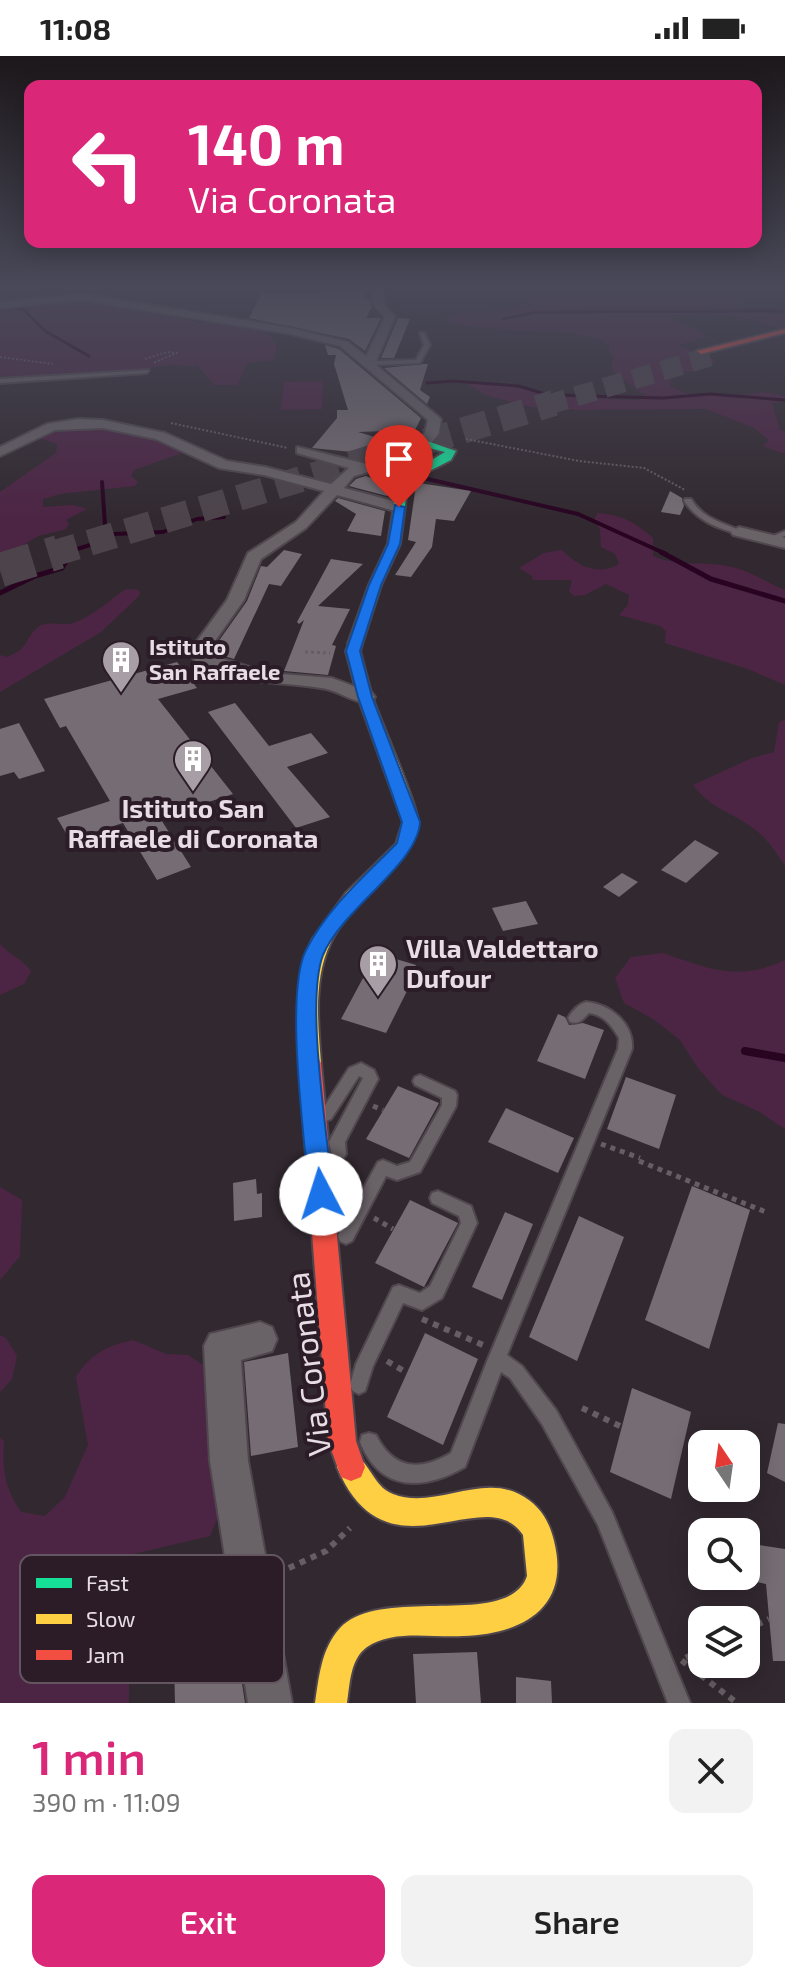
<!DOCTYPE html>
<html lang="en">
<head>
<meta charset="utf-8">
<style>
	body { margin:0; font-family:"Exo 2",sans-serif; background:#f2f2f2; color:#222; height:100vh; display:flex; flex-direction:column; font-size:30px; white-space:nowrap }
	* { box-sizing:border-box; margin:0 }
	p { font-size:26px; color:#767676 }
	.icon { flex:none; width:44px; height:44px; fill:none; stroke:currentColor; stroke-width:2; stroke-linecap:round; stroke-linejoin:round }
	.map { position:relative; height:1647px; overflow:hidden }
	.panel { display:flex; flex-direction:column; background:#fff; flex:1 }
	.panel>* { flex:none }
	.banner { position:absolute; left:24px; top:24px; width:738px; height:168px; border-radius:16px; box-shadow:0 4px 20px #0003; background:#db2777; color:#fff; overflow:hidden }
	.needle { width:52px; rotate:347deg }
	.fabs { position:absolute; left:688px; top:1374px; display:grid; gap:16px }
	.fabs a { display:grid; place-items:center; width:72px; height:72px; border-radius:16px; background:#fff; box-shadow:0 4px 20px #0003; font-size:40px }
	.pin { position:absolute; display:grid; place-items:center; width:68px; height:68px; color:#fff; margin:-82px -34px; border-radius:50% 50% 50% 0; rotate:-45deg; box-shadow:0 0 8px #0007 }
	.pin .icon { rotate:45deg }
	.me { position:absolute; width:88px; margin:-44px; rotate:355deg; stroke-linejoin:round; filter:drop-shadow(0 0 6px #0008) }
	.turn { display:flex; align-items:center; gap:28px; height:168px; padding:0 32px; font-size:36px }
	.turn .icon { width:104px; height:104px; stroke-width:2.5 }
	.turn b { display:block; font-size:56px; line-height:68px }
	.round { display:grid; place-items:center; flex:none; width:84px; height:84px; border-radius:16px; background:#f2f2f2 }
	.summary { display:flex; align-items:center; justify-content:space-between; height:136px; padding:0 32px }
	h1 { font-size:48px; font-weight:600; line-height:60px; color:#db2777 }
	.cta { display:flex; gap:16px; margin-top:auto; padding:16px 32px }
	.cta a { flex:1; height:92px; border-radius:16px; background:#db2777; color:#fff; font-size:32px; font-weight:600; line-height:92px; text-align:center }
	.cta a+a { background:#f2f2f2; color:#222 }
	.status { display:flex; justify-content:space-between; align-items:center; height:56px; padding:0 40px; background:#fff; direction:ltr }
	.status svg { height:22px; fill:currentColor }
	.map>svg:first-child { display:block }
	.green { fill:#4d2544 }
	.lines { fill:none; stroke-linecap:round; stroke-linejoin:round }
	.stream-far3 { stroke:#280421; stroke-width:3 }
	.stream-far2 { stroke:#280421; stroke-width:4 }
	.stream-far1 { stroke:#280421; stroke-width:5 }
	.stream { stroke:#280421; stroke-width:8 }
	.building { fill:#756d73 }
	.highway-tunnel-far2 { stroke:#4d444b; stroke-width:20; stroke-dasharray:20 10; stroke-linecap:butt }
	.highway-tunnel-far1 { stroke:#4d444b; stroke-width:26; stroke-dasharray:26 13; stroke-linecap:butt }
	.highway-tunnel { stroke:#4d444b; stroke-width:34; stroke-dasharray:34 17; stroke-linecap:butt }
	.lane-casing { stroke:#4f474d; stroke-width:4 }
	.street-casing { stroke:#4f474d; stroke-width:4 }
	.fast-casing { stroke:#4f474d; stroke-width:4 }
	.slow-casing { stroke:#4f474d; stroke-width:4 }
	.jam-casing { stroke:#4f474d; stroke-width:4 }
	.path-far3 { stroke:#655f63; stroke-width:2; stroke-dasharray:2 2; stroke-linecap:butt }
	.path-far2 { stroke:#655f63; stroke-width:3; stroke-dasharray:3 3; stroke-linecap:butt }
	.path-far1 { stroke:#655f63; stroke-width:5; stroke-dasharray:5 5; stroke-linecap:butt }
	.path { stroke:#655f63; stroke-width:6; stroke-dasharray:6 6; stroke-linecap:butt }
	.lane { fill:#696267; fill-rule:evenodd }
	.street { fill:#696267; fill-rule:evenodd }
	.fast { fill:#16e098; fill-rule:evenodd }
	.slow { fill:#ffcf43; fill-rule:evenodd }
	.jam { fill:#f24e42; fill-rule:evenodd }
	.route { fill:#1a73e8; stroke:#114b97; stroke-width:2 }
	.labels { text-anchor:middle; stroke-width:8; stroke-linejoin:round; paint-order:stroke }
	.far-poi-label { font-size:22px; font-weight:bold; fill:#e8dde5; stroke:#2b1c27; text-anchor:start }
	.poi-label { font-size:26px; font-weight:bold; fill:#e8dde5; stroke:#2b1c27 }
	.near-street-label { font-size:32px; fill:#e8dde5; stroke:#2b1c27 }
	.key { fill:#2b1c27; stroke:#645660; stroke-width:2 }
	.key-label { font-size:22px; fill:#e8dde5 }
</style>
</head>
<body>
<div class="status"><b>11:08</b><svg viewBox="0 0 49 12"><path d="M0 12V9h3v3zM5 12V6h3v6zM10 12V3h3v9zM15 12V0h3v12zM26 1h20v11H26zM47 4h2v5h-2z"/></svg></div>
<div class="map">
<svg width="785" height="1647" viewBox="0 0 785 1647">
	<rect width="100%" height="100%" fill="#322930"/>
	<g class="green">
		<path d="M 505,232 L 710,232 L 741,246 L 743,248 L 738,252 L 740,254 L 785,258 L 785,276 C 757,261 698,252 668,261 L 701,275 L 707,281 L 678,289 L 717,305 C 711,310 684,317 673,320 L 669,330 L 688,338 L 744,339 L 763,336 L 785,340 L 785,345 L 772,347 L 780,374 L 785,375 L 785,398 L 763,390 L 769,384 L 754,372 L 706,353 L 577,354 L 531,351 L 485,339 L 465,326 L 503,329 L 558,341 L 637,344 L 646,340 L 614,317 L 611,307 L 614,302 L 610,298 L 609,289 L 601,284 C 551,268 493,281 445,264 C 470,249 505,263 535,242 Z"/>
		<path d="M 76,241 L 254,273 L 268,277 L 277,290 L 274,304 L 247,307 L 237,329 L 215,329 L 197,310 C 184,311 172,308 161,310 C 109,319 54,324 0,323 L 0,250 Z"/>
		<polygon points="323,325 322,353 281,354 284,326"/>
		<path d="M 85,367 C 117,374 157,375 182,397 L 134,414 L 131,420 L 138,426 L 135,430 L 60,438 L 43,443 L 43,451 L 73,449 L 87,453 L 66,464 L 69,468 L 66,473 L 38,480 L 23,489 L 21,502 L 0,518 L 0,436 L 56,397 L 57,388 L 38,382 C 50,370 68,370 85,367 Z"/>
		<path d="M 597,457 C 622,459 635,466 653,482 L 653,500 C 679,511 701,505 727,510 C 750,514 765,526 785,534 L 785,629 L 748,613 L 665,587 L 666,575 L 660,570 L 619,559 L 628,549 L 629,539 L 606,528 L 585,539 L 574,540 L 569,535 L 572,524 L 533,524 L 532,520 L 519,512 L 544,497 L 562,494 C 578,511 599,520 619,508 L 615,498 L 601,491 L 600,473 L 594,465 Z"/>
		<path d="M 126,533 L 139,534 L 140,539 L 101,576 L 0,636 L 0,599 L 6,601 C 28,594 23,586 37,572 C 47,563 62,571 73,567 C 92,561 110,544 126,533 Z"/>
		<path d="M 785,663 L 785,810 C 776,796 767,782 753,772 C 730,755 711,753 693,729 L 752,702 L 774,696 L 779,667 Z"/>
		<path d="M 0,888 C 10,899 22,903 31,915 L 24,928 L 0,939 Z"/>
		<path d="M 663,897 C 709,913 738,926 785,904 L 785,1073 L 758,1055 L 722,1039 L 698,1012 L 680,984 L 653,963 L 624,947 L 615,922 L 631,901 Z"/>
		<polygon points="0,1131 22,1144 20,1200 0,1224"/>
		<polygon points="0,1279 6,1282 17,1300 12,1323 0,1336"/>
		<path d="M 133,1284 L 166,1298 L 188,1299 L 206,1311 L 221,1453 L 210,1480 L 129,1499 L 129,1647 L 0,1647 L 0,1381 L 4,1386 C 2,1415 5,1433 21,1456 L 45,1460 L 65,1441 L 88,1389 L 76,1321 C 91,1298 106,1290 133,1284 Z"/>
	</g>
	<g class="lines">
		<g class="stream-far3">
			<polyline points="86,242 109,232"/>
			<polyline points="71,244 122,250"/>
			<polyline points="11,251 24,254 45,275 89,300"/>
			<polyline points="160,257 204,265"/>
			<polyline points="503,263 537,256 781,255"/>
			<polyline points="427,327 453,325 519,330 545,338 585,340 663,342 710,338 785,344"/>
		</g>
		<g class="stream-far2">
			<polyline points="419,421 578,458 666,498"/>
			<polyline points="102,426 106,484"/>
			<polyline points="71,498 74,494 106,484 114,478 163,476 197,463 224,461"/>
		</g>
		<g class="stream-far1">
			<polyline points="661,496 711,523 785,545"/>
			<polyline points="0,537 35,520 62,512 72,496"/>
		</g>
		<polyline class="stream" points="745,995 785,1002"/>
	</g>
	<g class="building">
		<polygon points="323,232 368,232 363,242 370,243 372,251 366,262 381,262 365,295 349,283 249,262 262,237 322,237"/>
		<polygon points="398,262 410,263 394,302 381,302"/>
		<polygon points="325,289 339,293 421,362 415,374 358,376 401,389 368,405 372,398 312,392 337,362 337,354 348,354 334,308 336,299 328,299"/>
		<polygon points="423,308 428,308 420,334 430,341 427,348 384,312"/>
		<polygon points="426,397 432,399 392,421 387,440 349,430 356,423 366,420 373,423"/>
		<polygon points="419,427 471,435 454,465 436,463 432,491 411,521 395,519 416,486 408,484 416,429"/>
		<polygon points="670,435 682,442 684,450 680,459 661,456"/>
		<polygon points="338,442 385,455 381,480 347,475 356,458 335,445"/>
		<polygon points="284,494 302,498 281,530 269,528 234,603 214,597 218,586 247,545 261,510 267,511"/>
		<polygon points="331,503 363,508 318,550 350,553 332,589 336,590 328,619 284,615 304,564 299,568 297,566"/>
		<polygon points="177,606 197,632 158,643 233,738 160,762 191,811 157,824 123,767 70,784 57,762 110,745 66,670 60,672 44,643"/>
		<polygon points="235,647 269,690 311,677 328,697 287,711 330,761 296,772 208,656"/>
		<polygon points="19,667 45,715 19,723 14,716 0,720 0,673"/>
		<polygon points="695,784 719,797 686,827 661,814"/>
		<polygon points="622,817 638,826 619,841 603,831"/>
		<polygon points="526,845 538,868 503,875 492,852"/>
		<polygon points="396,903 416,909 410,920 414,921 386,977 341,963 370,909 390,914"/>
		<polygon points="558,958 565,961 569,969 583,967 604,974 585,1023 537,1005"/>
		<polygon points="626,1021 676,1039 659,1093 607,1073"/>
		<polygon points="398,1030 439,1047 409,1102 366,1083"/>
		<polygon points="506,1052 574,1082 558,1117 488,1086"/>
		<polygon points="256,1123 257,1138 262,1137 262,1161 234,1165 233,1127"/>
		<polygon points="692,1130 750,1154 709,1293 645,1264"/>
		<polygon points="410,1144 458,1167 424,1231 375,1207"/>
		<polygon points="505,1156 533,1168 502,1244 472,1231"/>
		<polygon points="579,1160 624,1181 577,1305 529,1281"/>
		<polygon points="425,1277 478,1303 443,1389 387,1361"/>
		<polygon points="288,1297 298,1391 251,1400 244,1306"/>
		<polygon points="632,1332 691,1356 671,1443 610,1416"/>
		<polygon points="778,1367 785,1368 785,1426 767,1417"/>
		<polygon points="746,1487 785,1493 785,1605 773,1605 766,1528 746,1524"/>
		<polygon points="223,1504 245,1647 175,1647 172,1515"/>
		<polygon points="477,1596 481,1647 416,1647 413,1598"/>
		<polygon points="516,1621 551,1625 552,1647 516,1647"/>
	</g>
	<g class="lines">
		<polyline class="highway-tunnel-far2" points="547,349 715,299"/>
		<polyline class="highway-tunnel-far1" points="52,498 554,347"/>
		<polyline class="highway-tunnel" points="0,514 59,496"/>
		<g class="lane-casing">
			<g id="lane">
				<polygon points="420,277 424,277 430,289 420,307 372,309 369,307 372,305 416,304 424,289"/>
				<polygon points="149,314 147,317 0,327 0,323"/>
				<path d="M 685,443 L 691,443 C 704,464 723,466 743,476 L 739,478 C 716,472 698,465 684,445 Z"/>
				<polygon points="785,475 785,480 782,481 785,483 784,489 773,480"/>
				<path d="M 586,946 C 610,948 634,967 632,993 L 507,1299 L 522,1310 L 556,1354 L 612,1456 L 690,1647 L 668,1647 L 598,1469 L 542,1368 L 510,1322 L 501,1316 L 465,1411 C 423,1435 380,1436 360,1386 L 362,1379 L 369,1377 L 376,1379 C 393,1413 419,1416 451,1397 L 488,1303 L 618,993 L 619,982 C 612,970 604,959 589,957 C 583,963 579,969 570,966 L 568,962 C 572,955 579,948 586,946 Z"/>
				<polygon points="361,1007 374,1014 378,1023 345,1086 346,1098 343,1103 338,1105 333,1103 329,1086 363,1022 359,1020 331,1063 326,1065 321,1063 319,1059 349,1012"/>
				<polygon points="420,1019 455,1035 457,1039 456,1050 420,1116 397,1124 386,1120 352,1185 346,1188 340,1185 338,1180 340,1175 378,1106 383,1104 397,1110 410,1106 442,1049 442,1042 415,1029 413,1025 415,1021"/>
				<polygon points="438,1135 471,1150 477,1167 442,1242 422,1254 403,1247 373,1310 365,1335 359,1338 353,1335 350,1329 356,1308 393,1231 399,1229 420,1237 430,1230 461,1167 459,1160 432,1147 430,1142 432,1137"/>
			</g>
		</g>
		<g class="street-casing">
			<g id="street">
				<polygon points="374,232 384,232 383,247 395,261 375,308 441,363 439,377 429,390 417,387 425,376 428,364 340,290 291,278 81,244 0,252 0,246 81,238 291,272 348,286 366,300 385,261 373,248"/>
				<path d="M 78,363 L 103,364 L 165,377 L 227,405 L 265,411 L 331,428 L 349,412 L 297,397 L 297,391 L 371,409 L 371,415 L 354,420 L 344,432 L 404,448 L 404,454 L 399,456 L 337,439 L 306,472 L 261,503 L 244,544 L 215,585 L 210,599 L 269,617 L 332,622 L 372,637 L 375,641 L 372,645 C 357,649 344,638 330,634 C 297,625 213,630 191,600 L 197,585 L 227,544 L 248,497 L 296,466 L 324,435 L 264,419 L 219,412 L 156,383 L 103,372 L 55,374 L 0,400 L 0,391 L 47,368 Z"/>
				<polygon points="739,471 785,482 785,492 733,479 731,476"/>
				<polygon points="260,1266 272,1271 277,1283 272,1295 241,1304 248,1405 292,1647 248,1647 210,1405 204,1290 210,1278"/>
			</g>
		</g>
		<g class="fast-casing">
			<polygon id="fast" points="424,384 456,395 451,404 408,426 400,488 381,529 362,588 355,592 350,591 348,588 369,529 388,488 398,424 445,396 425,391 376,416 367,414"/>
		</g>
		<g class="slow-casing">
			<g id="slow">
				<path d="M 355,584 L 362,588 L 360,595 C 364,611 368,627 373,643 C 380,664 421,756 418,769 C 412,811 350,844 331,886 C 313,923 318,967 321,1007 L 318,1013 L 310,1016 L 302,1013 L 299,1007 L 299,933 L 303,906 L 312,884 L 346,837 L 396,788 L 403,766 L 358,641 L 346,595 L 350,585 Z"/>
				<path d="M 351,1397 C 371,1405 372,1430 393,1438 C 433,1454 479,1418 519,1438 C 539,1448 549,1464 554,1485 C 571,1552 522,1578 463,1580 C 432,1582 393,1573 367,1591 C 350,1603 350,1628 347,1647 L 315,1647 C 319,1621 321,1593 340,1572 C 381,1528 509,1574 527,1520 L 523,1479 C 485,1422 386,1530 337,1411 L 341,1401 Z"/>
			</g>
		</g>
		<g class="jam-casing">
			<g id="jam">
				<polygon points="785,273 785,277 701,298 697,295"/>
				<polygon points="310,998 318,1001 321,1007 356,1385 365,1411 361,1421 351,1425 341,1421 328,1385 299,1007 302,1001"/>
			</g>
		</g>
		<g class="path-far3">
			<polyline points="348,237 354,242"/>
			<polyline points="316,245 366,241"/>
			<polyline points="281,255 286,259"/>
			<polyline points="0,301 53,308"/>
			<polyline points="145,303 167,296 177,297 153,307"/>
			<polyline points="171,367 288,392"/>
			<polyline points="466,383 579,405 644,412 685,434"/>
		</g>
		<polyline class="path-far2" points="305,596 330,597"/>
		<g class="path-far1">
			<polyline points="373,1050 383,1054"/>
			<polyline points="601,1088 640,1102"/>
			<polyline points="639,1105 766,1156"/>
			<polyline points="374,1162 393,1173"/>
		</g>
		<g class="path">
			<polyline points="422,1263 483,1289"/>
			<polyline points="387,1305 407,1317"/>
			<polyline points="582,1352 622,1371"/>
			<polyline points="278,1517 326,1495 350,1472"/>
			<polyline points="746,1574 769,1563"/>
			<polyline points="702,1594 681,1604 737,1647"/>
		</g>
		<use href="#lane" class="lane"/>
		<use href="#street" class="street"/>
		<use href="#fast" class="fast"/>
		<use href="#slow" class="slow"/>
		<use href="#jam" class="jam"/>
	</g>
	<linearGradient id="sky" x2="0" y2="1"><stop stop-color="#1c171a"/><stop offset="0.5" stop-color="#494959"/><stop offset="1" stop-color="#494959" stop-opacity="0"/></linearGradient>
	<rect width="785" height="463" fill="url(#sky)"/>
	<path class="route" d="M 395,449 L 405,451 L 400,488 L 381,529 L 360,595 L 372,641 L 420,766 C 418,808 342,853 323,899 C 305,946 328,1083 333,1138 L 330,1146 L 321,1149 L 313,1146 L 309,1138 C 305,1084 284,938 306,894 C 328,851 364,821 397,787 L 402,766 L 358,641 L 346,595 L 369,529 L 388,488 Z"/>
	<defs>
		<g id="building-pin" transform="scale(2)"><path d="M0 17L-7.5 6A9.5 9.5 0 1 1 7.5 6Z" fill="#a89ea6" stroke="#2b1c27"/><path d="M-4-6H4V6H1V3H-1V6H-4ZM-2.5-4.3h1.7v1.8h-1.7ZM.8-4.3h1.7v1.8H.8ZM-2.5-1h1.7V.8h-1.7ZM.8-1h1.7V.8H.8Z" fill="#fff"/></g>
	</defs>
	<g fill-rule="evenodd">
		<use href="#building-pin" x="121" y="604"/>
		<use href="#building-pin" x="193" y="703"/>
		<use href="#building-pin" x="378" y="908"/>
	</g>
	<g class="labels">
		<g class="far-poi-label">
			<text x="149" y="599">Istituto<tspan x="149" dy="25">San Raffaele</tspan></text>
		</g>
		<g class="poi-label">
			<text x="193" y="762">Istituto San<tspan x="193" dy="30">Raffaele di Coronata</tspan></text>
			<text x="406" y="902" text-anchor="start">Villa Valdettaro<tspan x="406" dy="30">Dufour</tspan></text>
		</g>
		<g class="near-street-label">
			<text transform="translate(309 1308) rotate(-97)" y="11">Via Coronata</text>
		</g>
	</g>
	<rect x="20" y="1499" width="264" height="128" rx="12" class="key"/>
	<rect x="36" y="1522" width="36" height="10" fill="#16e098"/>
	<rect x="36" y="1558" width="36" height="10" fill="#ffcf43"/>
	<rect x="36" y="1594" width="36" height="10" fill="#f24e42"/>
	<g class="key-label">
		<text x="86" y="1535">Fast</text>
		<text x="86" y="1571">Slow</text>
		<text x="86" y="1607">Jam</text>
	</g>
</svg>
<div class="fabs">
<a><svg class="needle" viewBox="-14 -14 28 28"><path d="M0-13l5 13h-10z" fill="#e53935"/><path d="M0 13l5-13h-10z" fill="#767676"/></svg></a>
<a><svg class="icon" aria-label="search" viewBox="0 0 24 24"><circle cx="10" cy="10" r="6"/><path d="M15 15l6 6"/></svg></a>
<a><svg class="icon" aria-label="layers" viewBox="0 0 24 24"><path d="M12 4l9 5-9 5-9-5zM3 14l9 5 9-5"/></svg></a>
</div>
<div class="pin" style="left:399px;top:451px;background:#d93025"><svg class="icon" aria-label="arrive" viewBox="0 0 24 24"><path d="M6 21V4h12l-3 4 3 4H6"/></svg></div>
<svg class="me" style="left:321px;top:1138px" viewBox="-20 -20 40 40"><circle r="19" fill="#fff"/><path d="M0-13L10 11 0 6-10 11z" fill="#1a73e8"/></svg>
<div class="banner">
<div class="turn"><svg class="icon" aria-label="left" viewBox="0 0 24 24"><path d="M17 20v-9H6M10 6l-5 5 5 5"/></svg><div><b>140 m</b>Via Coronata</div></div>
</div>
</div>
<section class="panel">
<div class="summary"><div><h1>1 min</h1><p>390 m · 11:09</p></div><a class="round"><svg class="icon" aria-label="close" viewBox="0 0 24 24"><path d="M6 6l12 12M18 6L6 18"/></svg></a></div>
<div class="cta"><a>Exit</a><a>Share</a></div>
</section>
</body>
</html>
